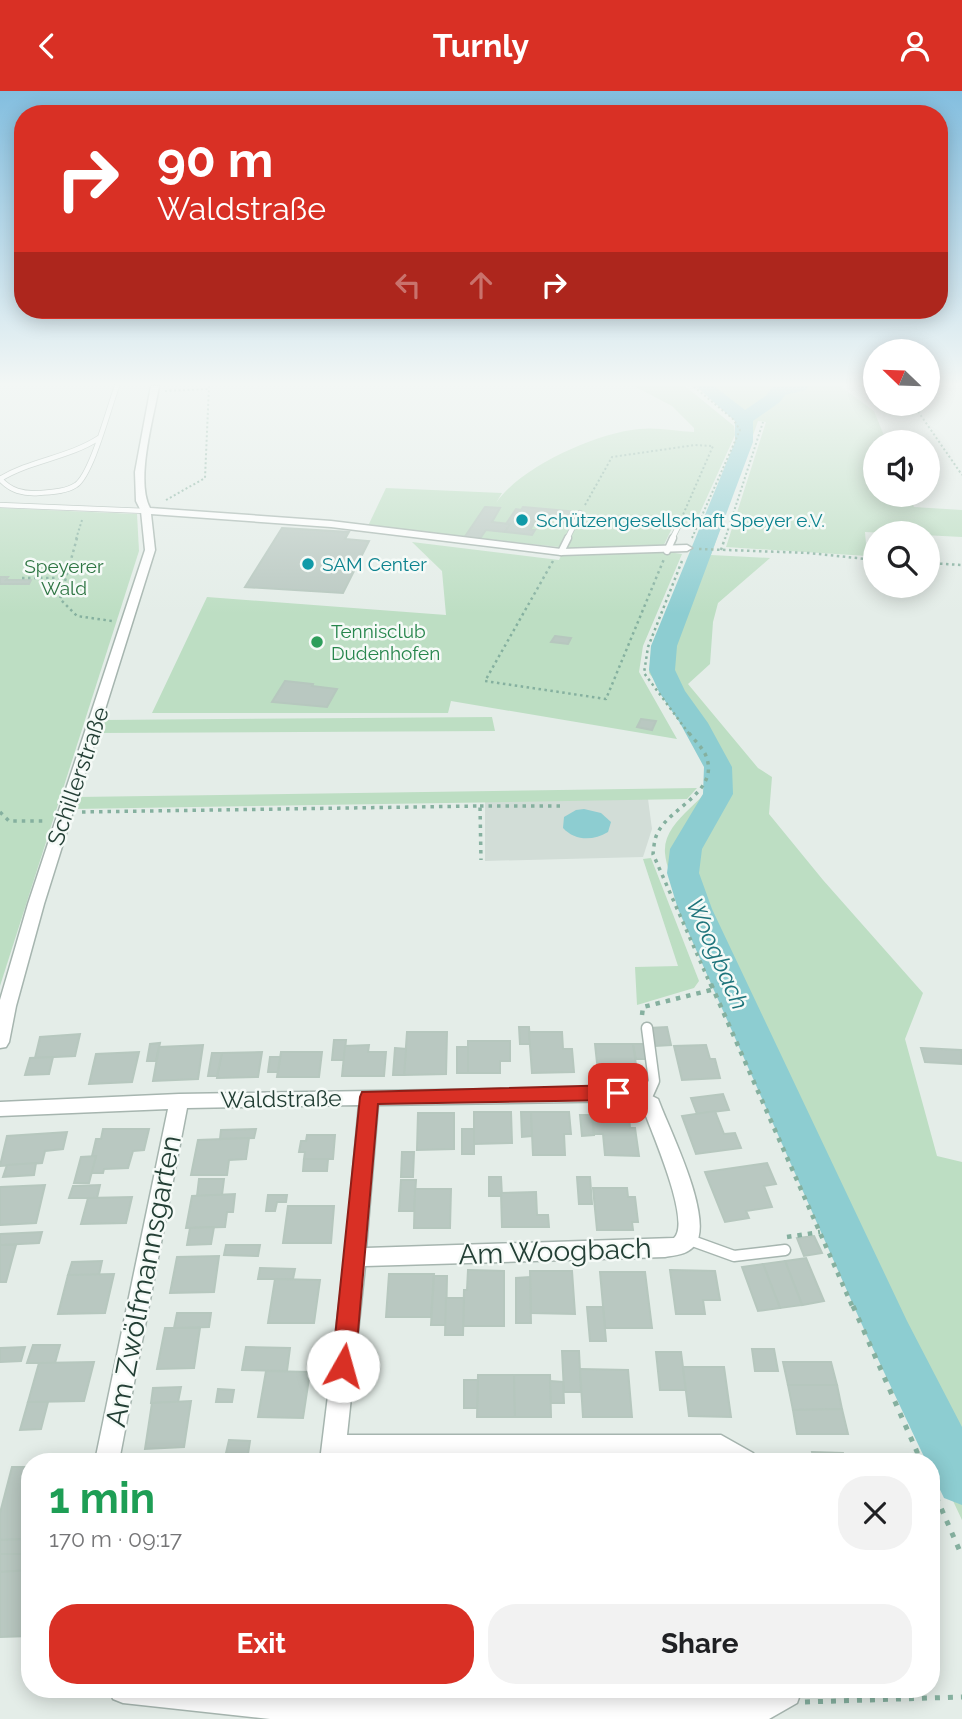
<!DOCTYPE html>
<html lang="en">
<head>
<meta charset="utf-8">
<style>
	body { margin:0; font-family:Raleway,sans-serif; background:#f2f2f2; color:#202124; height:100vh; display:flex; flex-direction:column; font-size:26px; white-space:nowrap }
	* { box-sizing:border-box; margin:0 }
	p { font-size:23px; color:#757577 }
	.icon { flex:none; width:38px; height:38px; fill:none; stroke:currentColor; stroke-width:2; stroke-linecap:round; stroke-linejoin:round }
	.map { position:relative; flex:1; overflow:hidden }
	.drawer { position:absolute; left:21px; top:1362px; width:919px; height:245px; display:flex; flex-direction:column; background:#fff; border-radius:28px; box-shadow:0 4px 18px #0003 }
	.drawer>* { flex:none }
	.banner { position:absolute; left:14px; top:14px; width:934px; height:214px; border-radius:28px; box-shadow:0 4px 18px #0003; background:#d93025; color:#fff; overflow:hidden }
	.needle { width:46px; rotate:293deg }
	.controls { position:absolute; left:863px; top:248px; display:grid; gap:14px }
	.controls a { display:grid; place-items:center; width:77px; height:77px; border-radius:50%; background:#fff; box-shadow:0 4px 18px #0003; font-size:35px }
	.pin { position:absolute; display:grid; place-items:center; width:60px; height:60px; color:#fff; margin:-30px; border-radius:14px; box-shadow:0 4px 10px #0006 }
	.me { position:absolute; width:77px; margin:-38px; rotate:7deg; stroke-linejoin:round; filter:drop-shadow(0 0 5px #0008) }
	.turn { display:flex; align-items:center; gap:24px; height:147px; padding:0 28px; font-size:32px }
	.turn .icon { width:91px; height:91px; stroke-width:2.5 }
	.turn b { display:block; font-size:49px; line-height:60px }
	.lanes { display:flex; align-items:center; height:66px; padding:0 28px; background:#0003; justify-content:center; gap:35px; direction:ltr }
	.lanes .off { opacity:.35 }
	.round { display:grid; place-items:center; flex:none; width:74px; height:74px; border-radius:28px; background:#f2f2f2 }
	.headline { display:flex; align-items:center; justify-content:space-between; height:119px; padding:0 28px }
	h1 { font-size:42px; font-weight:700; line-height:52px; color:#1e9e55 }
	.action { display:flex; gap:14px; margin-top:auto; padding:14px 28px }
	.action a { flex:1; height:80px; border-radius:28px; background:#d93025; color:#fff; font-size:28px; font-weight:700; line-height:80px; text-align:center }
	.action a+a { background:#f2f2f2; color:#202124 }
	header { display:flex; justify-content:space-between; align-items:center; height:91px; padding:0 28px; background:#d93025; color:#fff; font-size:32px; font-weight:700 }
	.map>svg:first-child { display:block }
	.built { fill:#d2ddd7 }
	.green { fill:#bddec3 }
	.water { fill:#8dcdd1 }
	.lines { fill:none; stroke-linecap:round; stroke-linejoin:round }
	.river { fill:#8dcdd1; fill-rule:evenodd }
	.building { fill:#b9c8c1; stroke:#b6c7be; stroke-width:2 }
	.lane-far2-casing { stroke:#a6b5af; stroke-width:6 }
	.lane-far1-casing { stroke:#a6b5af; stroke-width:9 }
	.lane-casing { stroke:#a6b5af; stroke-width:13 }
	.street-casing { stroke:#a6b5af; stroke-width:3 }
	.path-far4 { stroke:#85b09f; stroke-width:2; stroke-dasharray:2 2.5; stroke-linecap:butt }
	.path-far3 { stroke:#85b09f; stroke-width:2.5; stroke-dasharray:2.5 3.5; stroke-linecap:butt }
	.path-far2 { stroke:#85b09f; stroke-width:3.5; stroke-dasharray:3.5 5; stroke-linecap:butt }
	.path-far1 { stroke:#85b09f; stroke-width:4.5; stroke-dasharray:4.5 6; stroke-linecap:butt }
	.path { stroke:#85b09f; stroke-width:5; stroke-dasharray:5 8; stroke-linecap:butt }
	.lane-far2 { stroke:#fff; stroke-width:4.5 }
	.lane-far1 { stroke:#fff; stroke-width:6 }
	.lane { stroke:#fff; stroke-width:10 }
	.street { fill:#fff; fill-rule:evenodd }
	.route { fill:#d93025; stroke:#8d1f18; stroke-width:2 }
	.culture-dot { fill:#0f9aa8; stroke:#f5faf7; stroke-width:2.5 }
	.leisure-dot { fill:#2e9e5b; stroke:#f5faf7; stroke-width:2.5 }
	.labels { text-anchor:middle; stroke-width:5; stroke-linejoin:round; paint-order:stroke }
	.far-culture-label { font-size:19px; fill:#0d838f; stroke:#f5faf7; text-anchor:start }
	.far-park-label { font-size:19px; fill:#2e7543; stroke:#f5faf7 }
	.far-leisure-label { font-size:19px; fill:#27864d; stroke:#f5faf7; text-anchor:start }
	.street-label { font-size:23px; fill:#233f35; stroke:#f5faf7 }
	.water-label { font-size:24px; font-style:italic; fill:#1e747b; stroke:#f5faf7 }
	.near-street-label { font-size:28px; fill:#233f35; stroke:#f5faf7 }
</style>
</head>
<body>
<header><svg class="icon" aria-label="back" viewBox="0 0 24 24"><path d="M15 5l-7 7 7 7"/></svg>Turnly<svg class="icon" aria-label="person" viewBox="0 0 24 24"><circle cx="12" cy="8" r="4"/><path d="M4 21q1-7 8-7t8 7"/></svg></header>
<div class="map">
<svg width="962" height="1628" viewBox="0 0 962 1628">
	<rect width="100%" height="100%" fill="#e4ede8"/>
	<polygon class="built" points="648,708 652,738 643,766 485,770 485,710"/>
	<g class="green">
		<path d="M 634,295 L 685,295 L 734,335 L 735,344 L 694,435 L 674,433 L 661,460 L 682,463 L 643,555 L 639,581 L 677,648 L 451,610 L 448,622 L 152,622 L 207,506 L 446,524 L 442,480 L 412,451 L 559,469 L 582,422 L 579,422 L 559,456 L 368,435 L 386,397 L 502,402 L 496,412 C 520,376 596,342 639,338 C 657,336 676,340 694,341 L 694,337 L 672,315 Z"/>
		<path d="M 696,295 L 840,295 L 874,320 L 887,352 L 875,352 L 875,404 L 909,404 L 914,416 L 962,419 L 962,446 L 865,441 L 867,465 L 726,456 L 766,331 L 758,330 L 711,464 L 770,467 L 718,512 L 713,531 L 710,573 L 688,593 L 758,677 L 772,686 L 769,723 L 823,789 L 923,902 L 905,948 L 937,1065 L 962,1071 L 962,1429 L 824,1134 L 677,804 C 673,791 666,775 665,762 C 662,724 720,708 714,675 C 710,653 664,602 649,582 L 652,554 L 744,337 Z"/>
		<polygon points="0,417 137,423 139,460 0,895"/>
		<polygon points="492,626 495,640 98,642 103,629"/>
		<polygon points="697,697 687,708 73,718 77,706"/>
		<polygon points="651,767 699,890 694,897 637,914 635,876 678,875 643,768"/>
	</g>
	<path class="water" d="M 584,718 L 601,722 L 611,731 L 608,741 C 593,750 575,750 563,737 L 564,726 L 576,719 Z"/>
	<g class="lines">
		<polygon class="river" points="696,295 714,295 745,319 767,304 772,296 808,295 806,299 785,304 780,311 753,330 753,351 677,555 675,579 685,600 708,632 732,676 733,703 702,758 699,782 712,818 907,1230 962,1336 962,1414 944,1407 931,1380 931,1370 926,1370 867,1245 678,818 667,782 670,758 703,703 704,676 680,632 659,601 649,579 651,555 735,351 735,330"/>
	</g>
	<g class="building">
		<polygon points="485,416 500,417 492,431 510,433 505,441 486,439 479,449 464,447"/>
		<polygon points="523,416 579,421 572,433 560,431 563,427 538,425 530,439 535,439 532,444 505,441 510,433 506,433 516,418 521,419"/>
		<polygon points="282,437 349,441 345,448 369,450 343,502 245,496"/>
		<polygon points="0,486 8,486 6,489 31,489 29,493 0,493"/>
		<polygon points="555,545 571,547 568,553 551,551"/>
		<polygon points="285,590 313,593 312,595 337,598 327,616 272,611"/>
		<polygon points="641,628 656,630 652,639 637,636"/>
		<polygon points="519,936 529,936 530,953 520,953"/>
		<polygon points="667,936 671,954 655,955 650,937"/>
		<polygon points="407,941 447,941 446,983 404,984"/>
		<polygon points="529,941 562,941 563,958 572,958 574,981 532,982"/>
		<polygon points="80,943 75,965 35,967 40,946"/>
		<polygon points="334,949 346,949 344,969 332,969"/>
		<polygon points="468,950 510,950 510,970 500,970 500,982 468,982"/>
		<polygon points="160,952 156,970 147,970 150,953"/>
		<polygon points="595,953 633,953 637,981 598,981"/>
		<polygon points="633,953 645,953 647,968 636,968"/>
		<polygon points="203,954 198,988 153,990 159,956"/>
		<polygon points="369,954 368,961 386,961 384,985 342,985 345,955"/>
		<polygon points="706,954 710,968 715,968 720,987 682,989 674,955"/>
		<rect x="457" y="956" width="11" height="26"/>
		<polygon points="395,957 406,958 404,984 393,984"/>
		<polygon points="921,957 961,959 962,973 925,971"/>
		<polygon points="139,961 132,991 89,993 96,963"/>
		<polygon points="262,961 258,986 217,987 222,962"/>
		<polygon points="281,961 322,961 319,986 277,986"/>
		<polygon points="212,962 222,962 217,985 208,985"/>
		<polygon points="53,966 49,983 25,984 30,967"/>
		<polygon points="270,966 280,966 278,981 268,981"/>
		<polygon points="723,1003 729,1019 697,1023 691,1007"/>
		<polygon points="715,1020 724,1043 735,1042 741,1057 696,1063 682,1025"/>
		<polygon points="474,1021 511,1021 512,1052 474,1053"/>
		<polygon points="521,1021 531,1021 532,1045 522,1046"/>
		<polygon points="531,1021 569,1021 571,1043 564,1043 565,1064 533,1064"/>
		<polygon points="418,1022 454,1022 454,1058 417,1059"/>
		<polygon points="580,1024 592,1024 594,1044 582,1045"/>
		<polygon points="592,1024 629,1024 630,1037 635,1037 639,1065 605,1064 603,1043 594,1043"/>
		<polygon points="103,1038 149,1038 144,1059 133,1060 128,1077 104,1078 103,1082 91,1082 96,1065 92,1065 96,1048 101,1048"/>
		<polygon points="256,1038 254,1047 220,1048 221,1039"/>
		<rect x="462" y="1038" width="12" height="25"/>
		<polygon points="67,1041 63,1058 45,1060 42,1072 0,1075 7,1045"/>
		<polygon points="307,1044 335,1044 333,1068 304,1068 305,1061 299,1061 301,1050 306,1050"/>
		<polygon points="249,1047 246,1068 229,1069 227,1084 191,1084 198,1049"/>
		<polygon points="402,1061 414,1061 413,1086 401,1086"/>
		<polygon points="96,1065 89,1092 74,1092 81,1066"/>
		<polygon points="304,1068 328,1068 327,1080 303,1080"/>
		<polygon points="36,1072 34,1084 3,1086 7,1074"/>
		<polygon points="767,1072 776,1093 764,1095 772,1116 746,1120 749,1127 725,1131 705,1081"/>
		<polygon points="489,1086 501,1086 502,1105 489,1105"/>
		<polygon points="577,1086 590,1086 592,1113 579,1113"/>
		<polygon points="199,1088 224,1088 222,1104 197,1105"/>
		<polygon points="401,1089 416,1089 414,1120 399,1120"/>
		<polygon points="45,1094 36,1132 0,1134 0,1096"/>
		<polygon points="100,1094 97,1107 69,1107 73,1095"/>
		<polygon points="593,1097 627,1097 628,1106 635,1106 638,1131 632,1131 633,1139 597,1139"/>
		<polygon points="415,1098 451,1098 450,1137 414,1137"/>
		<polygon points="536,1101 537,1124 548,1124 549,1136 502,1136 501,1102"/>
		<polygon points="235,1103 233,1121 227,1121 225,1136 186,1137 192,1105"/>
		<polygon points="268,1104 287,1104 286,1111 277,1111 275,1120 266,1120"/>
		<polygon points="132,1106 126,1132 81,1133 88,1107"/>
		<polygon points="288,1115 334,1115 331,1152 283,1152"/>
		<polygon points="214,1136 211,1153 187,1154 190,1137"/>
		<polygon points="42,1141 39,1152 0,1154 0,1143"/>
		<polygon points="814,1145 822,1162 804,1165 797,1147"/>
		<polygon points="0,1154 16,1154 6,1191 0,1191"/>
		<polygon points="226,1154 260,1154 258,1165 224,1164"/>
		<polygon points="219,1165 214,1201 170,1202 177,1166"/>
		<polygon points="806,1167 824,1210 802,1214 785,1170"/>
		<polygon points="102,1170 99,1184 68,1184 72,1171"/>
		<polygon points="785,1170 802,1214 780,1217 763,1173"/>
		<polygon points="763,1173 780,1217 758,1220 742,1176"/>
		<polygon points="260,1177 295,1178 293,1188 258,1188"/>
		<polygon points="468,1179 504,1180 504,1235 463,1235 464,1199 467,1199"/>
		<polygon points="670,1179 715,1180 720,1209 703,1209 705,1223 676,1223"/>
		<polygon points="530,1180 572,1180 575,1223 531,1222"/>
		<polygon points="600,1181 645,1181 652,1237 605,1237"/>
		<polygon points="114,1183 105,1222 58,1223 68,1184"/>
		<polygon points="389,1183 434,1183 431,1226 386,1226"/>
		<polygon points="434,1185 447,1185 446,1234 431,1234"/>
		<polygon points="530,1186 531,1232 516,1232 516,1187"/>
		<polygon points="275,1188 320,1189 314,1232 268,1232"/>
		<polygon points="446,1207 464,1207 463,1244 445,1244"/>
		<polygon points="587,1216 603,1216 606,1250 590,1250"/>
		<polygon points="177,1222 211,1222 209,1236 174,1237"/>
		<polygon points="165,1237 200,1237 194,1277 157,1278"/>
		<polygon points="33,1254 60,1254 55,1272 27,1272"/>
		<polygon points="25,1256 21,1270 0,1271 0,1257"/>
		<polygon points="246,1256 290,1257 287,1280 242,1279"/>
		<polygon points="752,1258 774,1258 778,1280 755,1280"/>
		<polygon points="562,1260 579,1260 581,1301 564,1301"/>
		<polygon points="656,1261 681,1261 686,1299 660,1299"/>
		<polygon points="94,1271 84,1310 28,1311 39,1272"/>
		<polygon points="783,1271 831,1271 837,1294 788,1294"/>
		<polygon points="683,1276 724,1276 731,1326 689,1325"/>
		<polygon points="580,1278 628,1279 632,1326 583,1326"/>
		<polygon points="266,1280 310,1281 303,1327 258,1326"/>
		<polygon points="478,1284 514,1284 515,1326 477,1326"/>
		<polygon points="514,1284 550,1284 551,1326 515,1326"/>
		<polygon points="464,1289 478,1289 477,1317 464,1317"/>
		<polygon points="550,1290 563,1291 564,1312 551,1312"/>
		<polygon points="788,1294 837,1294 842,1318 793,1319"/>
		<polygon points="181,1296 178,1311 151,1312 153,1297"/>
		<polygon points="218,1298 234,1299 232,1311 216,1311"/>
		<polygon points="191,1310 184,1356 145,1358 152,1312"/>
		<polygon points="28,1311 48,1311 41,1338 20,1339"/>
		<polygon points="842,1318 848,1343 797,1343 793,1319"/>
		<polygon points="229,1349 250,1350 248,1363 226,1362"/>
		<polygon points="812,1361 843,1362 845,1370 814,1370"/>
		<polygon points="240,1367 289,1369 239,1370"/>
		<polygon points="12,1376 30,1376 30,1448 0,1449 0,1422"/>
		<polygon points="30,1448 30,1463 0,1463 0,1449"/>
		<polygon points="0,1463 30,1463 30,1479 0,1481"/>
		<polygon points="30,1479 30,1545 0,1546 0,1481"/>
	</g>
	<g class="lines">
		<g class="lane-far2-casing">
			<g id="lane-far2">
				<path d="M 0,388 C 11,400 23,403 39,402 C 51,401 65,401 76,394 C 92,383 109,316 117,295"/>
				<path d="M 0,388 C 31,369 68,367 99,347"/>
				<polyline points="0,414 146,420"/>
				<polyline points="567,448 580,422"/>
				<polyline points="672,448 679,434"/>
			</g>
		</g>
		<g class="lane-far1-casing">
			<g id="lane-far1">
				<polyline points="667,460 673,447"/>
				<polyline points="561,461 568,447"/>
			</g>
		</g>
		<g class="lane-casing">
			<g id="lane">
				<polyline points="646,1008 654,990 647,937"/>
				<polyline points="687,1148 734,1165 785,1159"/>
			</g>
		</g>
		<g class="street-casing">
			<g id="street">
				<path d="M 151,295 L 159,295 C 154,326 135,389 150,417 L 331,430 L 561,458 L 687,454 L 692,457 L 687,460 L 561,464 L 331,436 L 151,423 L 155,459 L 44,813 L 16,915 L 9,951 L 6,956 L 0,957 L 0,909 L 28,813 L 145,459 L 141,420 L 136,410 L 135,381 Z"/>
				<path d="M 634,996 L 658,1008 L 660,1013 C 671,1042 714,1128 695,1154 C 687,1164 676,1164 665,1166 L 365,1175 L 347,1344 L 721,1344 L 753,1362 L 757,1370 L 723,1370 L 718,1367 L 698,1367 L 344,1368 L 344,1370 L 320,1370 L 345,1166 L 359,1014 L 187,1017 L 119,1370 L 95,1370 L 168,1018 L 0,1025 L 0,1011 L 179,1003 ZM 631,1010 L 643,1017 C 651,1040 692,1131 674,1147 L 366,1157 L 378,1014 Z"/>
				<polygon points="109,1598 246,1598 283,1602 283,1598 311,1598 310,1603 741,1605 761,1603 769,1598 802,1598 797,1612 769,1628 270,1628 123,1612 113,1608"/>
			</g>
		</g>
		<g class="path-far4">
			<polyline points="165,300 209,298"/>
			<polyline points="913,313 962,384"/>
			<polyline points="166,409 205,387 209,295"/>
			<polyline points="585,414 612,366 695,354 713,355 682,426"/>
			<polyline points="692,447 740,339 733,328 693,295"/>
			<polyline points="76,448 82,429"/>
			<polyline points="725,448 763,331"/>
		</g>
		<g class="path-far3">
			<polyline points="77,447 60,508 77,525 112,530"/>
			<polyline points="699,458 809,462 875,469"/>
			<polyline points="721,459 725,447"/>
			<polyline points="553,470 485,590 606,608 664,468"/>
			<polyline points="682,470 648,556 644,582 690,644"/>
			<polyline points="928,472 962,474"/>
			<polyline points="22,487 64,487"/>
		</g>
		<g class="path-far2">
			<path d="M 689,642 C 694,649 703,657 706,665 C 720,700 671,716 658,741 C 654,748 654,756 653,763 L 711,895"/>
			<polyline points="480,715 560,715"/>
			<polyline points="0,721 9,730 46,730"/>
			<polyline points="82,721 480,715 481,769"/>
		</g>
		<g class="path-far1">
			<polyline points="711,893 853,1217"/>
			<polyline points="642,924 643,916 711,899"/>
			<polyline points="787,1146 820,1141"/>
		</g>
		<g class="path">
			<polyline points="853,1215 921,1370"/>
			<polyline points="931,1394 962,1465"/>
			<polyline points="805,1611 962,1606"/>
		</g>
		<use href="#lane-far2" class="lane-far2"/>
		<use href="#lane-far1" class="lane-far1"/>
		<use href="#lane" class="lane"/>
		<use href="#street" class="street"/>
	</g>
	<linearGradient id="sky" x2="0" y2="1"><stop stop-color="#83bedf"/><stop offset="0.56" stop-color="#f3f7f5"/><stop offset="1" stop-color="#f3f7f5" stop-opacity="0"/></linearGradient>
	<rect width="962" height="523" fill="url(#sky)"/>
	<polygon class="route" points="618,994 625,997 627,1002 625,1007 618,1009 378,1013 355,1275 351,1282 343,1285 335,1282 332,1275 360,1006 362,1001"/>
	<g class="culture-dot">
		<circle cx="522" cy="429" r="7"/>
		<circle cx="308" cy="473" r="7"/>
	</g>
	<circle class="leisure-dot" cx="317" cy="551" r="7"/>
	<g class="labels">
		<g class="far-culture-label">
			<text x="536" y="436">Schützengesellschaft Speyer e.V.</text>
			<text x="322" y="480">SAM Center</text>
		</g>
		<g class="far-park-label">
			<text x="64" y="482">Speyerer<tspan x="64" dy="22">Wald</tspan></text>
		</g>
		<g class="far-leisure-label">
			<text x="331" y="547">Tennisclub<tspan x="331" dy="22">Dudenhofen</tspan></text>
		</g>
		<g class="street-label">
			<text transform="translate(78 685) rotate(-71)" y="8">Schillerstraße</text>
			<text transform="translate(281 1008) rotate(-1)" y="8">Waldstraße</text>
		</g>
		<g class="water-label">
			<text transform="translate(717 863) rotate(66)" y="8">Woogbach</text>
		</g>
		<g class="near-street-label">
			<text transform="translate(555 1160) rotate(-2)" y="10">Am Woogbach</text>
			<text transform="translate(143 1190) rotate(-79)" y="10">Am Zwölfmannsgarten</text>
		</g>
	</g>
</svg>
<div class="controls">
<a><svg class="needle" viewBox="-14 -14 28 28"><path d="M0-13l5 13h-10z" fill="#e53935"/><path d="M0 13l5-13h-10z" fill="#757577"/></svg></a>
<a><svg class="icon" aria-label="sound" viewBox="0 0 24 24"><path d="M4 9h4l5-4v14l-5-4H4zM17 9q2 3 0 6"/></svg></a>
<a><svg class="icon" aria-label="search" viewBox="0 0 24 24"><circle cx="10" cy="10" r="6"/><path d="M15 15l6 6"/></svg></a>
</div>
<div class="pin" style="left:618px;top:1002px;background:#d93025"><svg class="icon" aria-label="arrive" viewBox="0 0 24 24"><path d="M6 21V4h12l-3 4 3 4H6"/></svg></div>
<svg class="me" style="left:343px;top:1275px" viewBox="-20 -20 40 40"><circle r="19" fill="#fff"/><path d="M0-13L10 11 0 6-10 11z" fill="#d93025"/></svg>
<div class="banner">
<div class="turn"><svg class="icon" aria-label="right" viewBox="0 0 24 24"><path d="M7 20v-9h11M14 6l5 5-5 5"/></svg><div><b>90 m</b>Waldstraße</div></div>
<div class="lanes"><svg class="icon off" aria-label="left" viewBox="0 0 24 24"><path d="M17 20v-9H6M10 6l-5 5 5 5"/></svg><svg class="icon off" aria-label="ahead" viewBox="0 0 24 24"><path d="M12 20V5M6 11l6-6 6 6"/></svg><svg class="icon" aria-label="right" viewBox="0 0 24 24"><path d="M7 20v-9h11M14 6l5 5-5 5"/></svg></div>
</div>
<section class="drawer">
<div class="headline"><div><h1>1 min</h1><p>170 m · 09:17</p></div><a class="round"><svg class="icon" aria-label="close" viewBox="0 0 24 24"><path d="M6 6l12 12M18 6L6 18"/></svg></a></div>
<div class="action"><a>Exit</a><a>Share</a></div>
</section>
</div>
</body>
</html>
